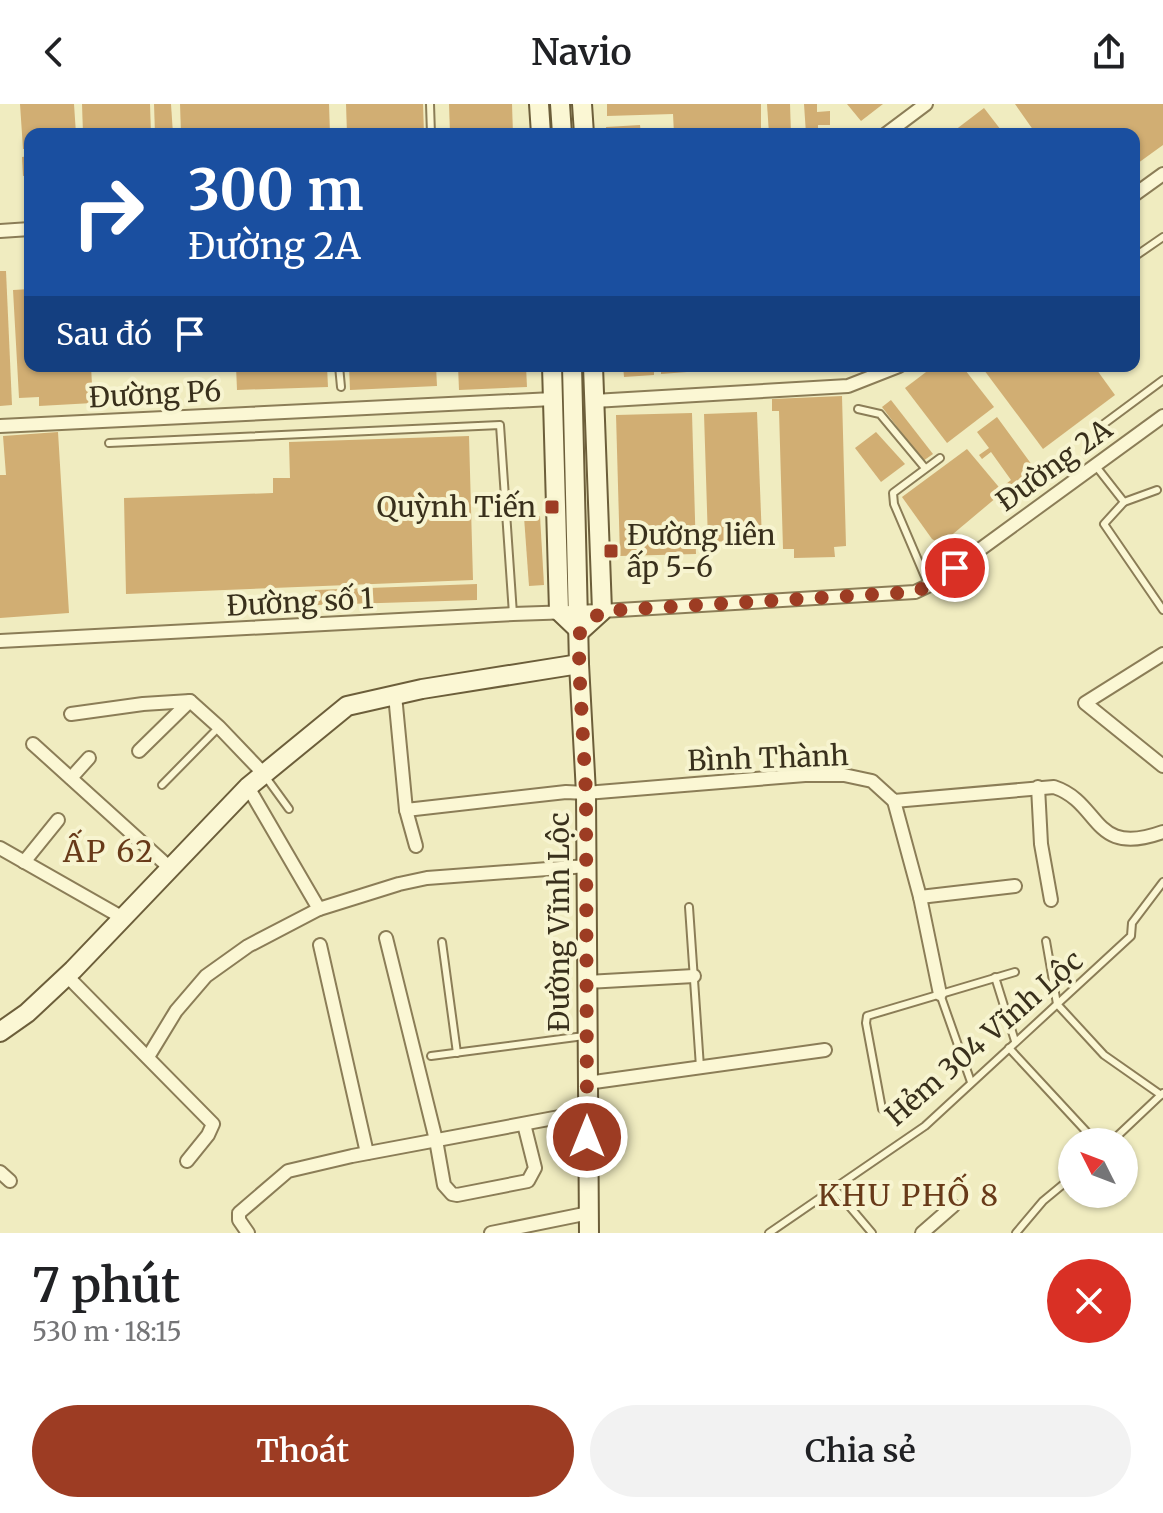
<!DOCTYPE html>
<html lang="vi">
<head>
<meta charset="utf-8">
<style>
	body { margin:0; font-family:Merriweather,serif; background:#f2f2f2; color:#202124; height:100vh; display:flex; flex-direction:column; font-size:30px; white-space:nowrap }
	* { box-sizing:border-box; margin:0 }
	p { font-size:26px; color:#757577 }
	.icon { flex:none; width:44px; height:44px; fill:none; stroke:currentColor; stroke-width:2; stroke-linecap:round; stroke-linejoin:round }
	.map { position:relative; height:1129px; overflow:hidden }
	.drawer { display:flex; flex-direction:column; background:#fff; flex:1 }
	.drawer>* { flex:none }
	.guide { position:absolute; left:24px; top:24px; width:1116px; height:244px; border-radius:16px; box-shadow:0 2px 6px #0004; background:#1a4fa0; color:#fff; overflow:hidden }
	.needle { width:52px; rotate:312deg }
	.tools { position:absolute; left:1058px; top:1024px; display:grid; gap:16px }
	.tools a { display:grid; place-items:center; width:80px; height:80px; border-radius:50%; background:#fff; box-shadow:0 2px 6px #0004; font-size:40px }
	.pin { position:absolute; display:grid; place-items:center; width:68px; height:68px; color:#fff; margin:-34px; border:4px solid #fff; border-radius:50%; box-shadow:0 2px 8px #0007 }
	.me { position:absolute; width:88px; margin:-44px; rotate:0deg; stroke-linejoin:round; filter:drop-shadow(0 0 6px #0008) }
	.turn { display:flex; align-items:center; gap:28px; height:168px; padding:0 32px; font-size:36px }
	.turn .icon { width:104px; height:104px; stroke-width:2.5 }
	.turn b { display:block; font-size:56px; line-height:68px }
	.then { display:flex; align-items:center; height:76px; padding:0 32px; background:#0003; gap:16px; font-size:30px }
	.round { display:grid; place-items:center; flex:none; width:84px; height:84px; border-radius:42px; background:#f2f2f2 }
	.headline { display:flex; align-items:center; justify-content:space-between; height:136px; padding:0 32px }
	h1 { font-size:48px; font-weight:600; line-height:60px }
	.primary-button { display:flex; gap:16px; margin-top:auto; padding:16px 32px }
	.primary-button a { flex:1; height:92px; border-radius:48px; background:#9d3c23; color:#fff; font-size:32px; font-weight:600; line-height:92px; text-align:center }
	.primary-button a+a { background:#f2f2f2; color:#202124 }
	header { display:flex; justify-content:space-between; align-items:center; height:104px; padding:0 32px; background:#fff; font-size:36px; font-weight:600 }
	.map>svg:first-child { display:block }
	.building { fill:#d1ae73 }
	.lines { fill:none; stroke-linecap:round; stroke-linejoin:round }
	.lane-casing { stroke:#8b7d57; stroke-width:10 }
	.street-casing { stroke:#8b7d57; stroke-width:16 }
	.secondary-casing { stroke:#6c5e3a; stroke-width:22 }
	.lane { stroke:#fbf7d4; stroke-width:6 }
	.street { stroke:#fbf7d4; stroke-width:12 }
	.secondary { stroke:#fbf7d4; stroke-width:18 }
	.route { stroke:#9d3c23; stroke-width:14; stroke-dasharray:0 25.2 }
	.poi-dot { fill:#9d3c23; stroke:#f7f4d0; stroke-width:3 }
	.labels { text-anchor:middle; stroke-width:8; stroke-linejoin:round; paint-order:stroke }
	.street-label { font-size:28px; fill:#39301c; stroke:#f7f4d0 }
	.poi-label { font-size:28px; fill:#39301c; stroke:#f7f4d0; text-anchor:end }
	.neighbourhood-label { font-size:30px; letter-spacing:2px; fill:#683a19; stroke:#f7f4d0 }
</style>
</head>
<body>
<header><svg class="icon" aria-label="back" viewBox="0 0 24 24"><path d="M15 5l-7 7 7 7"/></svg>Navio<svg class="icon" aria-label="share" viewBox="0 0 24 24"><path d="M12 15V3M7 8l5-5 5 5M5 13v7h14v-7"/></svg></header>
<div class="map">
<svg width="1163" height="1129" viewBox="0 0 1163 1129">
	<rect width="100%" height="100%" fill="#f0ecc0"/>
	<g class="building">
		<polygon points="20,0 74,0 76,30 30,30 30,45 23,45"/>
		<polygon points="82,0 150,0 151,30 83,30"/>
		<polygon points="154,0 171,0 173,30 155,30"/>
		<polygon points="180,0 329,0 330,30 181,30"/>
		<polygon points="346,0 423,0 424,30 347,30"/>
		<polygon points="449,0 512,0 513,30 450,30"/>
		<polygon points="607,0 761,0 761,30 674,30 673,10 607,12"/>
		<polygon points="767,0 790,0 791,30 769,30"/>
		<polygon points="804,0 817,0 817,8 830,7 830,21 818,21 818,30 806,30"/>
		<polygon points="847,0 883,0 861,17"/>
		<polygon points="1015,0 1163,0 1163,41 1134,62 1134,30 1036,30"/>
		<polygon points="984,4 1004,30 950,30"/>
		<polygon points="640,21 641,30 606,30 606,23"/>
		<polygon points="30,52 30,71 23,72 22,53"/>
		<polygon points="0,167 6,167 12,301 0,302"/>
		<polygon points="30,185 30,262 91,262 93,299 39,302 39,293 19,294 13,186"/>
		<polygon points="236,262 327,262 328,283 237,286"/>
		<polygon points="349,262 436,262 437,282 350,286"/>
		<polygon points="458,262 526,262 527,283 459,286"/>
		<polygon points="623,262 654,262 654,271 624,273"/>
		<polygon points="661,262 739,262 739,264 661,270"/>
		<polygon points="934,262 962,262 994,303 947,339 905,284"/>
		<polygon points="981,262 1094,262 1115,291 1043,345"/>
		<polygon points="842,292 846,442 834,443 835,453 794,454 794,445 783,445 779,307 772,307 772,295"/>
		<polygon points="891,296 933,350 923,357 882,303"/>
		<polygon points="757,308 762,436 708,438 704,310"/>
		<polygon points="692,309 696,450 620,452 616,311"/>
		<polygon points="997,313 1040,372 1020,387 1017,382 1007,389 1002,383 1011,376 991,348 982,355 979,351 989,344 977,328"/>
		<polygon points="58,328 69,509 0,514 0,371 6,371 3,332"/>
		<polygon points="876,328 905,360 881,378 855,344"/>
		<polygon points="469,332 473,476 126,490 124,394 273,389 273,374 290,374 289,338"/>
		<polygon points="967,345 1003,388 941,440 932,435 902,393"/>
		<polygon points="540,412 544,481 529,482 524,413"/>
		<polygon points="477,480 477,496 316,501 315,486"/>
	</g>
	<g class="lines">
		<g class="lane-casing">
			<g id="lane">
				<polyline points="430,0 431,30"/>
				<polyline points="1134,153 1163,133"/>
				<polyline points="339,262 341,283"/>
				<polyline points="858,305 880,310 925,364"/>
				<polyline points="1097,325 1163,276"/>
				<polyline points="109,339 500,321 513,510"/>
				<polyline points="1095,361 1124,398 1104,420 1163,506"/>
				<polyline points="1124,398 1157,386"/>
				<polyline points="929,482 894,400 893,389 940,354"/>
				<polyline points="265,672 289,705"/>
				<polyline points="162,681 219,623"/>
				<polyline points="689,803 700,963"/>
				<polyline points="1046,837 1057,900 1104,951 1161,991"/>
				<polyline points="442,838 457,949"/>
				<polyline points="995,873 1015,937"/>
				<polyline points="940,890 971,978"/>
				<polyline points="1009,944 1096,1038"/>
				<polyline points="431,952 584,932"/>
				<polyline points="882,1005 866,919 867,912 1015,868"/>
				<polyline points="1111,1038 1163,989"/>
				<polyline points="834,1084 872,1129"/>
				<polyline points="769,1129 925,1022 1131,832 1132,819 1163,778"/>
				<polyline points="1016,1129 1043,1097 1072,1073"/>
			</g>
		</g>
		<g class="street-casing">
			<g id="street">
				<polyline points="886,30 926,0"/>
				<polyline points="1134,91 1163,70"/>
				<polyline points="0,127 30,125"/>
				<polyline points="594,297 848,282 899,262"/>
				<polyline points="0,322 553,295"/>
				<polyline points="0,537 513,510 602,507 915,488 934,479 1163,312"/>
				<polyline points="1163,550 1085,599 1163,662"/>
				<path d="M 395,591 L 406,706 L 566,688 L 586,689 L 805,671 L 844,671 L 872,677 L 894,697 L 1054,683 C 1102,699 1091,754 1163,728"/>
				<polyline points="71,610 143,600 190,597 219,623 263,669"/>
				<polyline points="33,640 170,764"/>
				<polyline points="139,647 190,597"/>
				<polyline points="71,674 89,654"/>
				<polyline points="248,683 319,805"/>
				<polyline points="1038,683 1041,740 1051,796"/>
				<polyline points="894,697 920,793 940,890"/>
				<polyline points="406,706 416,742"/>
				<polyline points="0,744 123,814"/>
				<polyline points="24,758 58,716"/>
				<polyline points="920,793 1015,782"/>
				<polyline points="386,834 436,1036 444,1081 452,1090 457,1091 528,1077 535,1064 524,1020"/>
				<polyline points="320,841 367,1049"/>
				<polyline points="67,872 213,1020 208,1031 187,1057"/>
				<polyline points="587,878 694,872"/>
				<polyline points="148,953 176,907 206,872 248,842 319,805 399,780 427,774 587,762"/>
				<polyline points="587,979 825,946"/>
				<polyline points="0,1068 10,1077"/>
				<polyline points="248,1129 239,1116 239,1109 288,1067 352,1052 586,1008"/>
				<polyline points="491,1129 589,1109"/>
				<polyline points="922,1129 953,1102"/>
			</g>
		</g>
		<g class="secondary-casing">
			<g id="secondary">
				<polyline points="539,0 541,30"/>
				<polyline points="560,0 562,30"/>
				<polyline points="582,0 584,30"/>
				<polyline points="552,262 559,507 580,527"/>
				<polyline points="572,262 579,560 586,689 589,1129"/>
				<polyline points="580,527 602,507 593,262"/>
				<polyline points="0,928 27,909 73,866 248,683 347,602 422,585 579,560"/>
			</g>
		</g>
		<use href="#lane" class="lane"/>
		<use href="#street" class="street"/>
		<use href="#secondary" class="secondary"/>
	</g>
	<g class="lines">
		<polyline class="route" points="587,1033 586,689 579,560 580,527 602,507 915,488 934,479 955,464"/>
	</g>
	<g class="poi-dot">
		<rect x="544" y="395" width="16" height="16" rx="4"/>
		<rect x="603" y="439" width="16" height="16" rx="4"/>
	</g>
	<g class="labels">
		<g class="street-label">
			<text transform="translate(155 290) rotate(-3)" y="10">Đường P6</text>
			<text transform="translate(1054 361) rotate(-36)" y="10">Đường 2A</text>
			<text transform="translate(300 498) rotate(-3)" y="10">Đường số 1</text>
			<text transform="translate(768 654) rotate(-2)" y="10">Bình Thành</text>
			<text transform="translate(559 818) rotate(-90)" y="10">Đường Vĩnh Lộc</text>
			<text transform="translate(984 934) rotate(-41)" y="10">Hẻm 304 Vĩnh Lộc</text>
		</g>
		<g class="poi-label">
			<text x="536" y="413">Quỳnh Tiến</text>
			<text x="627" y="441" text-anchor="start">Đường liên<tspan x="627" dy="32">ấp 5-6</tspan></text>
		</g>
		<g class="neighbourhood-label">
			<text x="109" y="758">ẤP 62</text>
			<text x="909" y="1102">KHU PHỐ 8</text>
		</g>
	</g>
</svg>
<div class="tools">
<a><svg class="needle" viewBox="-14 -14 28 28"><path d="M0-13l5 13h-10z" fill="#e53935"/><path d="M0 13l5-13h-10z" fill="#757577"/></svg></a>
</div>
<div class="pin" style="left:955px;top:464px;background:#d93025"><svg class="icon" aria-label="arrive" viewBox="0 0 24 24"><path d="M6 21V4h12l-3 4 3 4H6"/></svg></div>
<svg class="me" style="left:587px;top:1033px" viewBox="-20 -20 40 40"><circle r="17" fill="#9d3c23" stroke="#fff" stroke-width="3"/><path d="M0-11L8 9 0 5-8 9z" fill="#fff"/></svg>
<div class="guide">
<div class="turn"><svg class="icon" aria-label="right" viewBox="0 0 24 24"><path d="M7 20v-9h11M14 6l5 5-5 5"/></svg><div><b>300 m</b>Đường 2A</div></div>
<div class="then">Sau đó<svg class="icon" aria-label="arrive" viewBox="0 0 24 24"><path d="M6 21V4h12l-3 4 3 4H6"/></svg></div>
</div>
</div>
<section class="drawer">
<div class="headline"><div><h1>7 phút</h1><p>530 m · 18:15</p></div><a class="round" style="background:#d93025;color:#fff"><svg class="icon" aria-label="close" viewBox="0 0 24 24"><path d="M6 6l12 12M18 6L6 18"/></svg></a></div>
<div class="primary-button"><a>Thoát</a><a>Chia sẻ</a></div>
</section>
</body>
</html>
